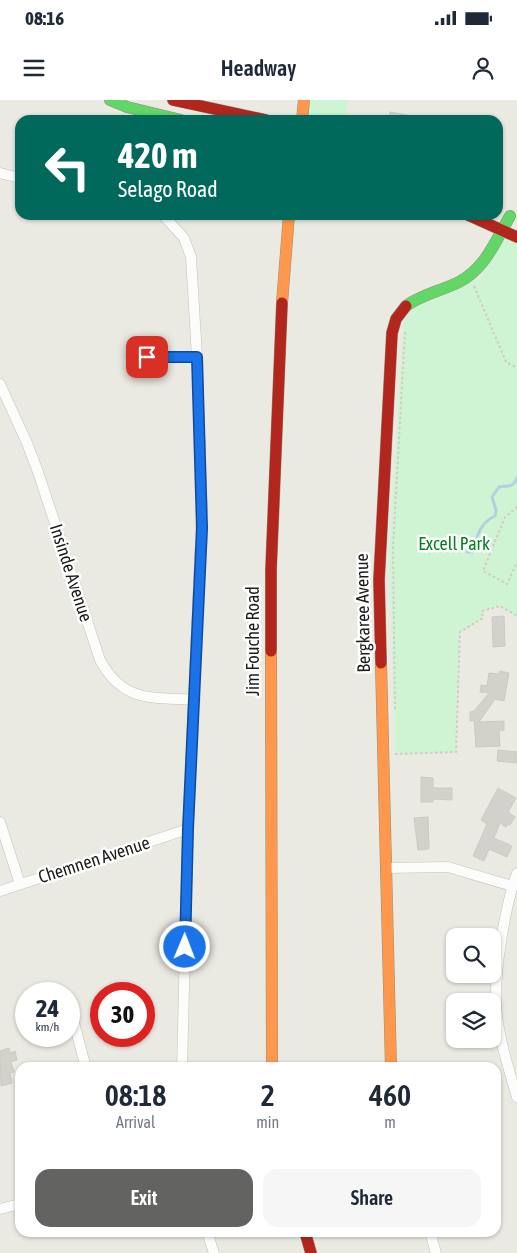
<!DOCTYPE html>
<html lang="en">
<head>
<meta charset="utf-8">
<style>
	body { margin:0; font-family:"Asap Condensed",sans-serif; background:#f6f6f7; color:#1f2937; height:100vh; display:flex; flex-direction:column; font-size:19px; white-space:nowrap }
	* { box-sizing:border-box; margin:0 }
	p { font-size:16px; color:#747a83 }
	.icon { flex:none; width:28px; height:28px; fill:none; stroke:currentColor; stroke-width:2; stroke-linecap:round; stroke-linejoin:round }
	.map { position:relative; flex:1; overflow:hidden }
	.drawer { position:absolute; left:15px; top:962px; width:486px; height:175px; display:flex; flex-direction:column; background:#fff; border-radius:15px; box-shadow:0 1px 4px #0004 }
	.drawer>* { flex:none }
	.guide { position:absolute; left:15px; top:15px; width:488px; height:105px; border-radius:15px; box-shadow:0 1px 4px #0004; background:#00695c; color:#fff; overflow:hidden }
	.buttons { position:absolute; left:446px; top:828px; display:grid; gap:10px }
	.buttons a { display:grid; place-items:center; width:55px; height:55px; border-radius:10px; background:#fff; box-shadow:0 1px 4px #0004; font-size:25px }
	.speed { position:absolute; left:15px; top:882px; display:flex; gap:10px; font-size:25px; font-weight:700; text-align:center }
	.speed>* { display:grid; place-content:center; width:65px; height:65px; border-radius:50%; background:#fff; box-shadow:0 1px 4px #0004; line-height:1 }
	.speed small { font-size:12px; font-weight:400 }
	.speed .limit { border:8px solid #d22; background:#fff; color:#111 }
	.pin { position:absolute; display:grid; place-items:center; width:42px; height:42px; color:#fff; margin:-21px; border-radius:10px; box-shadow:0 2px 8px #0006 }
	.me { position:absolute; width:55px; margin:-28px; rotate:1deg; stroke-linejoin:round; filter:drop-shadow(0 0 4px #0008) }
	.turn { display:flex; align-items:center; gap:18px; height:105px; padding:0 20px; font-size:22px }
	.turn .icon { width:65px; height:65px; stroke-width:2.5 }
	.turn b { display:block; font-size:35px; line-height:42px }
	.eta { display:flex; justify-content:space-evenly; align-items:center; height:85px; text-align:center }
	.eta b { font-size:30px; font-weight:600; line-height:35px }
	.primary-button { display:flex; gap:10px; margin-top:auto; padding:10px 20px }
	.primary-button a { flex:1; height:58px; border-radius:15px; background:#636361; color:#fff; font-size:20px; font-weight:600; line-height:58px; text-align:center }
	.primary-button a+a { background:#f6f6f7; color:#1f2937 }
	.status { display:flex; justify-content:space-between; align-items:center; height:35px; padding:0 25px; background:#fff; direction:ltr }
	.status svg { height:14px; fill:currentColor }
	header { display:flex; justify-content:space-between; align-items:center; height:65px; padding:0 20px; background:#fff; font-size:22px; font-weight:600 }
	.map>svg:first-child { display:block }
	.park { fill:#cef4d3 }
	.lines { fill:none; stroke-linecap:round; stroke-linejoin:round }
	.stream { stroke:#b3d0e0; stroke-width:3 }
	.building { fill:#d3d1cb; stroke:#cdcac4 }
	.street-casing { stroke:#c2c2bf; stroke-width:11 }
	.fast-casing { stroke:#8f947b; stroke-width:12 }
	.slow-casing { stroke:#8f947b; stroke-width:12 }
	.jam-casing { stroke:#8f947b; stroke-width:12 }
	.path { stroke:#d6c8c3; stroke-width:2; stroke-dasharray:2.5 2.5; stroke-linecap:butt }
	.street { stroke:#fcfcfb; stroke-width:10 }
	.fast { stroke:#63d668; stroke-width:11 }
	.slow { stroke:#ff974d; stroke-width:11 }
	.jam { stroke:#b3261e; stroke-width:11 }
	.route-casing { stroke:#114b97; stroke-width:12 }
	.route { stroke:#1a73e8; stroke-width:9 }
	.labels { text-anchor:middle; stroke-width:5; stroke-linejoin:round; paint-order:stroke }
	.park-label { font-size:18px; fill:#037f1f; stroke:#fff }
	.street-label { font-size:18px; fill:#1b1b1b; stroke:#fff }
</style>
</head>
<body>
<div class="status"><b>08:16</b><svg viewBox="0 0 49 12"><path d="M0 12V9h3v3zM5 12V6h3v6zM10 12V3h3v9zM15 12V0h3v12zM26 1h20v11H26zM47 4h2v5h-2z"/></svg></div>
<header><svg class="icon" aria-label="menu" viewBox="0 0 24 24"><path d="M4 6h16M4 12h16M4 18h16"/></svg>Headway<svg class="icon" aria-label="person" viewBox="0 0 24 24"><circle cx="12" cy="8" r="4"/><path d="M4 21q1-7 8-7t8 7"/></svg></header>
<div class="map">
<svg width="517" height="1153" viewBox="0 0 517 1153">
	<rect width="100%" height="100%" fill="#eae9e2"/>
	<g class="park">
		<polygon points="304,0 348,0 346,20 302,20"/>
		<polygon points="503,138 517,144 517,516 500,506 482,511 483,518 460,532 456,652 395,655 389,450 404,220 415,206 480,178"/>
	</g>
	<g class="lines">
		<path class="stream" d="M 467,452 L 472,452 C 478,437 478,424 495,416 L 496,410 L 492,397 L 499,387 C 509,385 512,389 517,378"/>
	</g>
	<g class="building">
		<polygon points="390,12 412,16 411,20 389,20"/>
		<polygon points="504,516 505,546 493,547 492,517"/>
		<polygon points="500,571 509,573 504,601 495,599 479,622 504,621 504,630 499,631 500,646 476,647 474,620 470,621 470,612 474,611 489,593 480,592 481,585 487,586 489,573 499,574"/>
		<polygon points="498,650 517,652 517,663 497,661"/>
		<polygon points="421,677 433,678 433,688 452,688 452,700 433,699 433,702 421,702"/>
		<polygon points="498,688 516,698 508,712 515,717 510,725 508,724 506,727 500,723 494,738 512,746 507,757 489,749 484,761 473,756 487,724 481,720"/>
		<polygon points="428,717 429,749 418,750 414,718"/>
		<polygon points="9,948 10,953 15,951 17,960 11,962 14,972 10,973 12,983 1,986 0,951"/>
	</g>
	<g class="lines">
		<g class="street-casing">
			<g id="street">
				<polyline points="0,73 20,78"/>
				<polyline points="163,115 184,138 191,157 197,257 202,407 188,729 182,968"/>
				<polyline points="131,257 197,257"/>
				<path d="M 0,284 L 27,343 L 38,372 L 100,560 C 123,603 152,597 195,600"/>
				<polyline points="0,722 20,784"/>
				<polyline points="386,768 448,767 512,786"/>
				<path d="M 517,773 C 505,806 495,868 496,902 C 497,934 508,966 517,997"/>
				<polyline points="0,791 188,729"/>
				<polyline points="69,904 86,968"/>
				<polyline points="0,1109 20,1104"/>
				<polyline points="207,1132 214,1153"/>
				<polyline points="430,1132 436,1153"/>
			</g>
		</g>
		<g class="fast-casing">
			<g id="fast">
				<polyline points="110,0 127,7 181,20"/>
				<path d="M 406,206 C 422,194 441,191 459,182 C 485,169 496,140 510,116"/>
			</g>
		</g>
		<g class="slow-casing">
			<g id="slow">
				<polyline points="302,20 304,0"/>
				<polyline points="282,203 289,115"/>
				<polyline points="271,551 272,968"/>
				<polyline points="381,563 391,968"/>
			</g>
		</g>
		<g class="jam-casing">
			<g id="jam">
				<polyline points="173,0 266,20"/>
				<polyline points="468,115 517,137"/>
				<polyline points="271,551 271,470 282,203"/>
				<polyline points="381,563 379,480 392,233 396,219 406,206"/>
				<polyline points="305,1132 311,1153"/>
			</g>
		</g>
		<g class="path">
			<polyline points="474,186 506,262 517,268"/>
			<polyline points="517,407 505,417 483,471 507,484 517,462"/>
			<polyline points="395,609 393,447 405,232"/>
			<polyline points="395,654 456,652 460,532 483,518 482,511 500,506 517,516"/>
		</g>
		<use href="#street" class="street"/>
		<use href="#fast" class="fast"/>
		<use href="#slow" class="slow"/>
		<use href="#jam" class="jam"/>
	</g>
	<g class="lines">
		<g class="route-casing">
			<polyline id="route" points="147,257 197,257 202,428 188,729 185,847"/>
		</g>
		<use href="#route" class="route"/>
	</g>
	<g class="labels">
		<g class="park-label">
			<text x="454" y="450">Excell Park</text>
		</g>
		<g class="street-label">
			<text transform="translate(71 473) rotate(72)" y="6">Insinde Avenue</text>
			<text transform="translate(363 513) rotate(-91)" y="6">Bergkaree Avenue</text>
			<text transform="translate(253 541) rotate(-90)" y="6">Jim Fouche Road</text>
			<text transform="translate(94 760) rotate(-18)" y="6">Chemnen Avenue</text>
		</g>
	</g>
</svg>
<div class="buttons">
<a><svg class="icon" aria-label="search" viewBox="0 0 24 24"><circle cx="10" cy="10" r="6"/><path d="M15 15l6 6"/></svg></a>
<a><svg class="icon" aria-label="layers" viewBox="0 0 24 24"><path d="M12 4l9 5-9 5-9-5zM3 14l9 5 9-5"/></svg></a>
</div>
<div class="speed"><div>24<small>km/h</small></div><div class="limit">30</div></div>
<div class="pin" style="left:147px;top:257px;background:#d93025"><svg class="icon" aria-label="arrive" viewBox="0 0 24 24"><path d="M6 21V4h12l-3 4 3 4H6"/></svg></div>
<svg class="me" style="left:185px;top:847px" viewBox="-20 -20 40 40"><circle r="17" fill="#1a73e8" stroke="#fff" stroke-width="3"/><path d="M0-11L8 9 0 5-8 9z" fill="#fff"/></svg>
<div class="guide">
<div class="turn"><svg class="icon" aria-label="left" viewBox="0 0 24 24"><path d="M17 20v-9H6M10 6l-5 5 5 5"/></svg><div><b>420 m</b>Selago Road</div></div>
</div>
<section class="drawer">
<div class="eta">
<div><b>08:18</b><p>Arrival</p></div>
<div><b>2</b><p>min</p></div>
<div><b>460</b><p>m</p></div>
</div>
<div class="primary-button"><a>Exit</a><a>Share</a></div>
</section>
</div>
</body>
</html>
